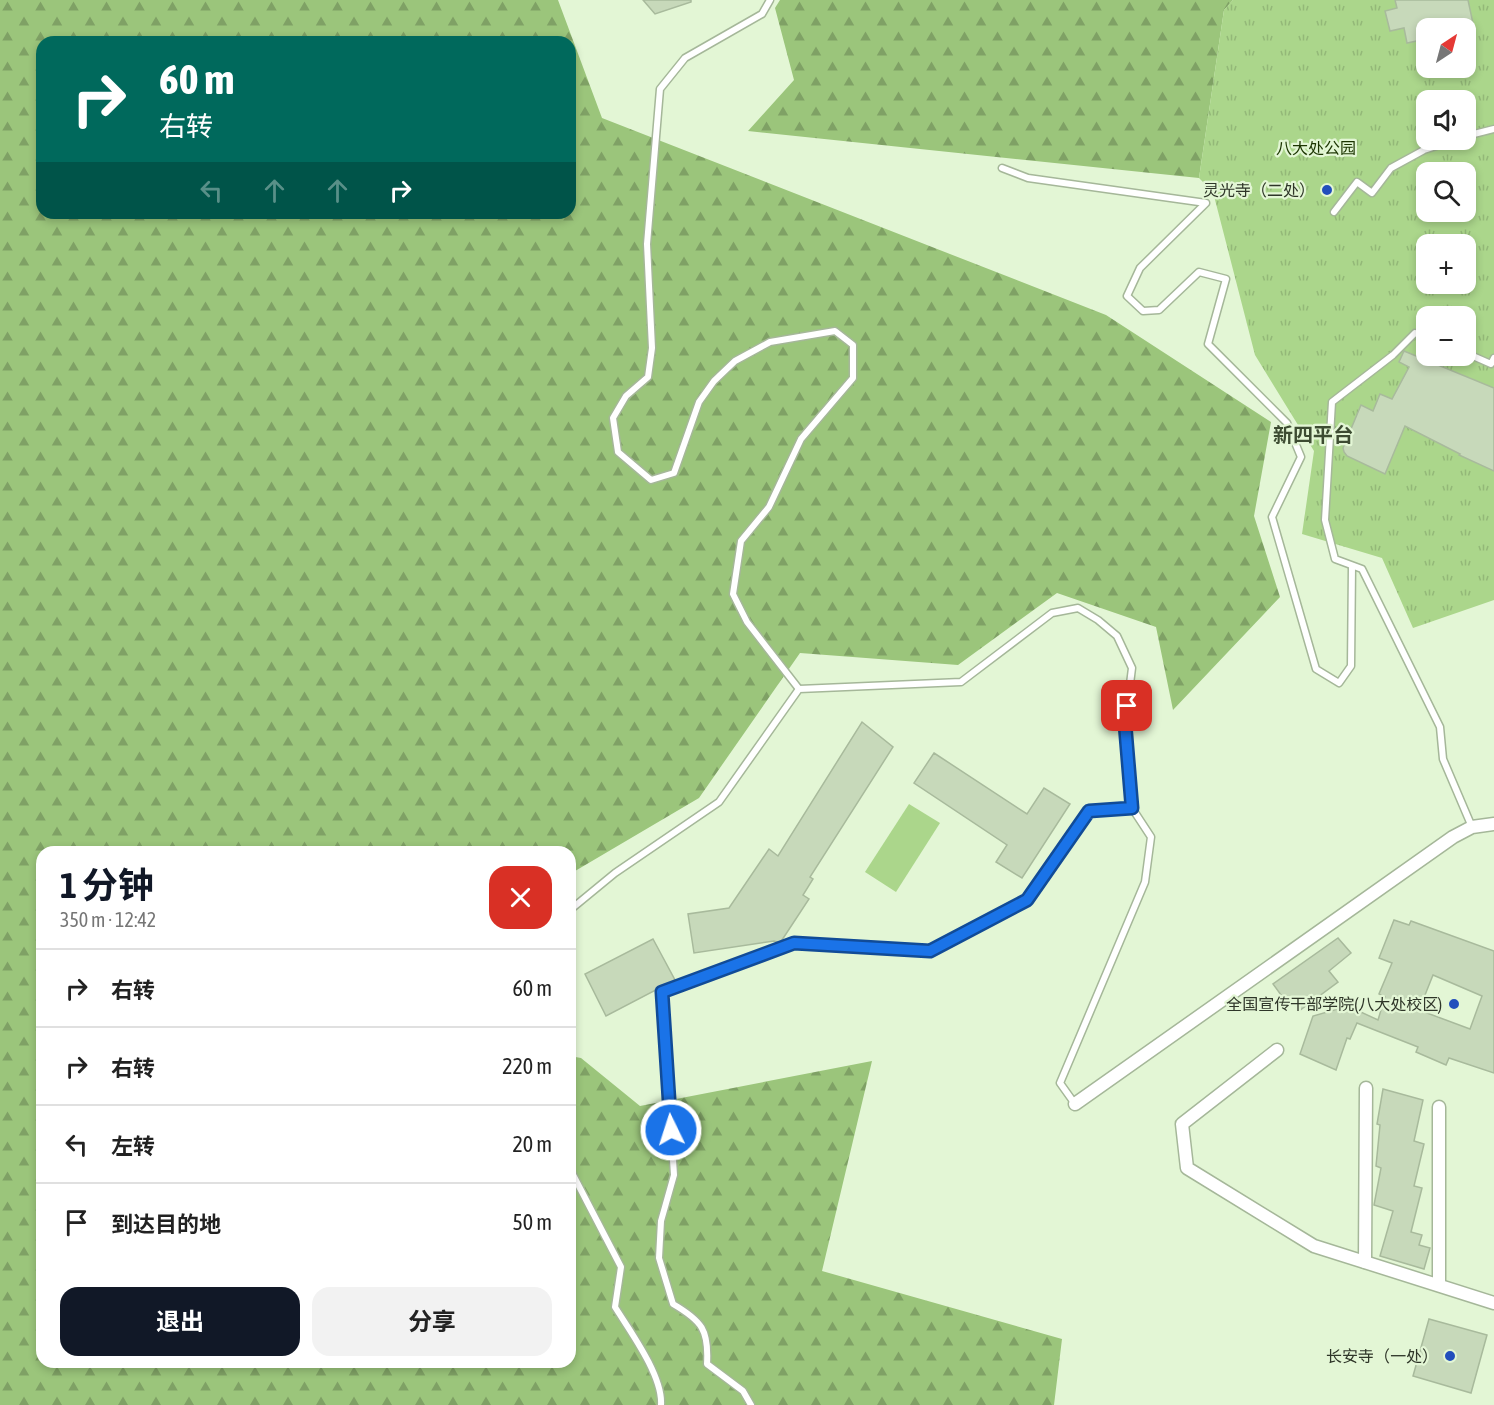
<!DOCTYPE html>
<html lang="zh">
<head>
<meta charset="utf-8">
<style>
	body { margin:0; font-family:"Asap Condensed","Noto Sans SC",sans-serif; background:#f2f2f2; color:#222; height:100vh; display:flex; flex-direction:column; font-size:22px; white-space:nowrap }
	* { box-sizing:border-box; margin:0 }
	p { font-size:20px; color:#767676 }
	.icon { flex:none; width:33px; height:33px; fill:none; stroke:currentColor; stroke-width:2; stroke-linecap:round; stroke-linejoin:round }
	.map { position:relative; flex:1; overflow:hidden }
	.drawer { position:absolute; left:36px; top:846px; width:540px; height:522px; display:flex; flex-direction:column; background:#fff; border-radius:18px; box-shadow:0 3px 9px #0003 }
	.drawer>* { flex:none }
	.top-card { position:absolute; left:36px; top:36px; width:540px; height:183px; border-radius:18px; box-shadow:0 3px 9px #0003; background:#00695c; color:#fff; overflow:hidden }
	.needle { width:39px; rotate:36deg }
	.tools { position:absolute; left:1416px; top:18px; display:grid; gap:12px }
	.tools a { display:grid; place-items:center; width:60px; height:60px; border-radius:12px; background:#fff; box-shadow:0 3px 9px #0003; font-size:30px }
	.pin { position:absolute; display:grid; place-items:center; width:51px; height:51px; color:#fff; margin:-26px; border-radius:12px; box-shadow:0 3px 9px #0006 }
	.me { position:absolute; width:66px; margin:-33px; rotate:356deg; stroke-linejoin:round; filter:drop-shadow(0 0 4px #0008) }
	.turn { display:flex; align-items:center; gap:21px; height:126px; padding:0 24px; font-size:27px }
	.turn .icon { width:78px; height:78px; stroke-width:2.5 }
	.turn b { display:block; font-size:42px; line-height:51px }
	.lanes { display:flex; align-items:center; height:57px; padding:0 24px; background:#0003; justify-content:center; gap:30px; direction:ltr }
	.lanes .off { opacity:.35 }
	.round { display:grid; place-items:center; flex:none; width:63px; height:63px; border-radius:18px; background:#f2f2f2 }
	.summary { display:flex; align-items:center; justify-content:space-between; height:102px; padding:0 24px }
	h1 { font-size:36px; font-weight:700; line-height:45px; color:#111827 }
	.action { display:flex; gap:12px; margin-top:auto; padding:12px 24px }
	.action a { flex:1; height:69px; border-radius:18px; background:#111827; color:#fff; font-size:24px; font-weight:700; line-height:69px; text-align:center }
	.action a+a { background:#f2f2f2; color:#222 }
	ul { padding:0; list-style:none }
	li { display:flex; align-items:center; gap:18px; height:78px; padding:0 24px; border-top:2px solid #e0e0e0 }
	li div { flex:1 }
	li b { display:block; font-size:22px }
	li em { font-style:normal }
	.map>svg:first-child { display:block }
	.forest { fill:url(#forest-firs); fill-rule:evenodd }
	.park { fill:url(#park-tufts); fill-rule:evenodd }
	.garden { fill:#abd68b }
	.building { fill:#c7d9ba; stroke:#a8ba9c; stroke-width:1.5; fill-rule:evenodd }
	.lines { fill:none; stroke-linecap:round; stroke-linejoin:round }
	.service-casing { stroke:#a5b799; stroke-width:9 }
	.minor-casing { stroke:#a5b799; stroke-width:15 }
	.service { stroke:#fff; stroke-width:6 }
	.minor { stroke:#fff; stroke-width:12 }
	.route-casing { stroke:#114b97; stroke-width:15 }
	.route { stroke:#1a73e8; stroke-width:10 }
	.poi-dot { fill:#224ebc; stroke:#e3f6d5; stroke-width:2 }
	.labels { text-anchor:middle; stroke-width:4.5; stroke-linejoin:round; paint-order:stroke }
	.park-label { font-size:16px; fill:#1b3400; stroke:#e3f6d5 }
	.poi-label { font-size:16px; fill:#2e3528; stroke:#e3f6d5; text-anchor:end }
	.quarter-label { font-size:20px; font-weight:bold; fill:#3d4c32; stroke:#e3f6d5 }
</style>
</head>
<body>
<div class="map">
<svg width="1494" height="1405" viewBox="0 0 1494 1405">
	<defs>
		<pattern id="forest-firs" width="22" height="20" patternUnits="userSpaceOnUse" patternTransform="scale(1.5)"><rect width="22" height="20" fill="#9bc57b"/><path d="M5 1l3.5 6h-7zM16 11l3.5 6h-7z" fill="#7fa165"/></pattern>
		<pattern id="park-tufts" width="24" height="20" patternUnits="userSpaceOnUse" patternTransform="scale(1.5)"><rect width="24" height="20" fill="#abd68b"/><path d="M3 7l-1-3M5 7V3M7 7l1-3M15 17l-1-3M17 17v-4M19 17l1-3" fill="none" stroke="#93b878"/></pattern>
	</defs>
	<rect width="100%" height="100%" fill="#e3f6d5"/>
	<g class="forest">
		<path d="M 0,0 L 558,0 L 602,118 L 1106,315 L 1271,422 L 1254,516 L 1280,597 L 1173,710 L 1156,627 L 1057,593 L 958,665 L 800,653 L 699,798 L 570,874 L 570,852 L 42,852 L 42,1362 L 570,1362 L 570,1056 L 581,1058 L 640,1106 L 872,1061 L 822,1271 L 1062,1339 L 1054,1405 L 0,1405 ZM 42,42 L 570,42 L 570,213 L 42,213 Z"/>
		<polygon points="780,0 1233,0 1224,10 1199,178 748,131 794,80 775,8"/>
	</g>
	<path class="park" d="M 1233,0 L 1494,0 L 1494,600 L 1413,628 L 1382,558 L 1302,534 L 1314,451 L 1255,355 L 1213,192 L 1199,178 L 1224,10 ZM 1426,28 L 1466,28 L 1466,68 L 1426,68 ZM 1426,100 L 1466,100 L 1466,140 L 1426,140 ZM 1426,172 L 1466,172 L 1466,212 L 1426,212 ZM 1426,244 L 1466,244 L 1466,284 L 1426,284 ZM 1426,316 L 1466,316 L 1466,356 L 1426,356 Z"/>
	<polygon class="garden" points="909,804 940,823 896,892 865,872"/>
	<g class="building">
		<polygon points="643,0 691,0 691,2 655,14"/>
		<polygon points="1395,0 1468,0 1474,28 1426,28 1426,39 1407,43 1404,28 1390,31 1385,11 1397,8"/>
		<polygon points="1404,351 1494,388 1494,471 1459,455 1460,454 1405,426 1385,474 1347,456 1344,452 1343,448 1361,405 1373,411 1380,394 1392,399 1409,367 1399,362"/>
		<polygon points="862,722 893,747 810,877 813,879 803,895 809,899 780,943 774,941 694,953 688,914 729,908 769,849 778,856"/>
		<polygon points="934,753 1027,814 1044,788 1070,804 1022,878 996,862 1007,845 914,783"/>
		<path d="M 1394,920 L 1409,925 L 1411,921 L 1494,951 L 1494,1073 L 1449,1058 L 1446,1065 L 1416,1052 L 1418,1047 L 1357,1023 L 1350,1039 L 1347,1038 L 1336,1070 L 1300,1054 L 1313,1016 L 1348,1006 L 1378,1020 L 1385,997 L 1379,994 L 1392,963 L 1379,958 ZM 1433,975 L 1482,996 L 1470,1029 L 1419,1010 Z"/>
		<polygon points="1338,938 1351,953 1329,971 1338,982 1299,1011 1292,1001 1281,995 1273,984"/>
		<polygon points="653,939 675,980 606,1016 585,974"/>
		<polygon points="1383,1089 1423,1100 1414,1141 1424,1144 1414,1186 1422,1188 1411,1232 1422,1235 1419,1245 1430,1248 1424,1269 1380,1256 1393,1211 1374,1205 1381,1168 1376,1166 1380,1125 1377,1124"/>
		<polygon points="1429,1319 1487,1335 1471,1393 1413,1376"/>
	</g>
	<g class="lines">
		<g class="service-casing">
			<g id="service">
				<polyline points="770,0 762,14 685,58 660,89 647,244 652,348 648,377 626,396 613,418 618,452 651,480 674,473 699,402 714,381 735,361 770,342 835,331 853,345 853,378 801,439 769,507 741,541 733,594 747,622 799,689"/>
				<polyline points="1466,136 1494,129"/>
				<polyline points="1002,168 1028,178 1206,203 1140,268 1127,296 1143,311 1159,310 1199,272 1226,279 1208,344 1287,423 1301,457 1272,517 1316,669 1339,683 1351,666 1352,566"/>
				<polyline points="1334,212 1357,182 1372,193 1391,168 1424,150 1455,140"/>
				<polyline points="1426,337 1415,333 1393,355 1332,402 1325,520 1335,559 1362,569 1440,727 1443,759 1472,827"/>
				<polyline points="1466,353 1491,364 1494,358"/>
				<polyline points="570,910 615,873 719,802 799,689 961,682 1052,613 1078,608 1098,620 1117,636 1132,668 1125,724 1132,808"/>
				<path d="M 570,1169 L 621,1267 L 615,1307 C 630,1331 663,1376 661,1405"/>
				<path d="M 751,1405 L 743,1391 L 707,1364 C 709,1330 702,1321 673,1304 L 659,1258 L 661,1221 L 674,1175 L 662,992 L 794,943 L 929,951 L 1027,900 L 1089,811 L 1132,808 L 1151,837 L 1145,882 L 1060,1083 L 1075,1104"/>
			</g>
		</g>
		<g class="minor-casing">
			<g id="minor">
				<polyline points="1277,1050 1182,1124 1187,1168 1314,1246 1494,1303"/>
				<polyline points="1075,1104 1453,837 1472,827 1494,824"/>
				<polyline points="1365,1262 1366,1088"/>
				<polyline points="1439,1285 1439,1107"/>
			</g>
		</g>
		<use href="#service" class="service"/>
		<use href="#minor" class="minor"/>
	</g>
	<g class="lines">
		<g class="route-casing">
			<polyline id="route" points="671,1130 662,992 794,943 930,951 1027,900 1089,811 1132,808 1125,724 1127,706"/>
		</g>
		<use href="#route" class="route"/>
	</g>
	<g class="poi-dot">
		<circle cx="1327" cy="190" r="6"/>
		<circle cx="1454" cy="1004" r="6"/>
		<circle cx="1450" cy="1356" r="6"/>
	</g>
	<g class="labels">
		<g class="park-label">
			<text x="1316" y="154">八大处公园</text>
		</g>
		<g class="poi-label">
			<text x="1315" y="196">灵光寺（二处）</text>
			<text x="1442" y="1010">全国宣传干部学院(八大处校区)</text>
			<text x="1438" y="1362">长安寺（一处）</text>
		</g>
		<g class="quarter-label">
			<text x="1313" y="442">新四平台</text>
		</g>
	</g>
</svg>
<div class="tools">
<a><svg class="needle" viewBox="-14 -14 28 28"><path d="M0-13l5 13h-10z" fill="#e53935"/><path d="M0 13l5-13h-10z" fill="#767676"/></svg></a>
<a><svg class="icon" aria-label="sound" viewBox="0 0 24 24"><path d="M4 9h4l5-4v14l-5-4H4zM17 9q2 3 0 6"/></svg></a>
<a><svg class="icon" aria-label="search" viewBox="0 0 24 24"><circle cx="10" cy="10" r="6"/><path d="M15 15l6 6"/></svg></a>
<a>+</a>
<a>−</a>
</div>
<div class="pin" style="left:1127px;top:706px;background:#d93025"><svg class="icon" aria-label="arrive" viewBox="0 0 24 24"><path d="M6 21V4h12l-3 4 3 4H6"/></svg></div>
<svg class="me" style="left:671px;top:1130px" viewBox="-20 -20 40 40"><circle r="17" fill="#1a73e8" stroke="#fff" stroke-width="3"/><path d="M0-11L8 9 0 5-8 9z" fill="#fff"/></svg>
<div class="top-card">
<div class="turn"><svg class="icon" aria-label="right" viewBox="0 0 24 24"><path d="M7 20v-9h11M14 6l5 5-5 5"/></svg><div><b>60 m</b>右转</div></div>
<div class="lanes"><svg class="icon off" aria-label="left" viewBox="0 0 24 24"><path d="M17 20v-9H6M10 6l-5 5 5 5"/></svg><svg class="icon off" aria-label="ahead" viewBox="0 0 24 24"><path d="M12 20V5M6 11l6-6 6 6"/></svg><svg class="icon off" aria-label="ahead" viewBox="0 0 24 24"><path d="M12 20V5M6 11l6-6 6 6"/></svg><svg class="icon" aria-label="right" viewBox="0 0 24 24"><path d="M7 20v-9h11M14 6l5 5-5 5"/></svg></div>
</div>
<section class="drawer">
<div class="summary"><div><h1>1 分钟</h1><p>350 m · 12:42</p></div><a class="round" style="background:#d93025;color:#fff"><svg class="icon" aria-label="close" viewBox="0 0 24 24"><path d="M6 6l12 12M18 6L6 18"/></svg></a></div>
<ul>
<li><svg class="icon" aria-label="right" viewBox="0 0 24 24"><path d="M7 20v-9h11M14 6l5 5-5 5"/></svg><div><b>右转</b></div><em>60 m</em></li>
<li><svg class="icon" aria-label="right" viewBox="0 0 24 24"><path d="M7 20v-9h11M14 6l5 5-5 5"/></svg><div><b>右转</b></div><em>220 m</em></li>
<li><svg class="icon" aria-label="left" viewBox="0 0 24 24"><path d="M17 20v-9H6M10 6l-5 5 5 5"/></svg><div><b>左转</b></div><em>20 m</em></li>
<li><svg class="icon" aria-label="arrive" viewBox="0 0 24 24"><path d="M6 21V4h12l-3 4 3 4H6"/></svg><div><b>到达目的地</b></div><em>50 m</em></li>
</ul>
<div class="action"><a>退出</a><a>分享</a></div>
</section>
</div>
</body>
</html>
